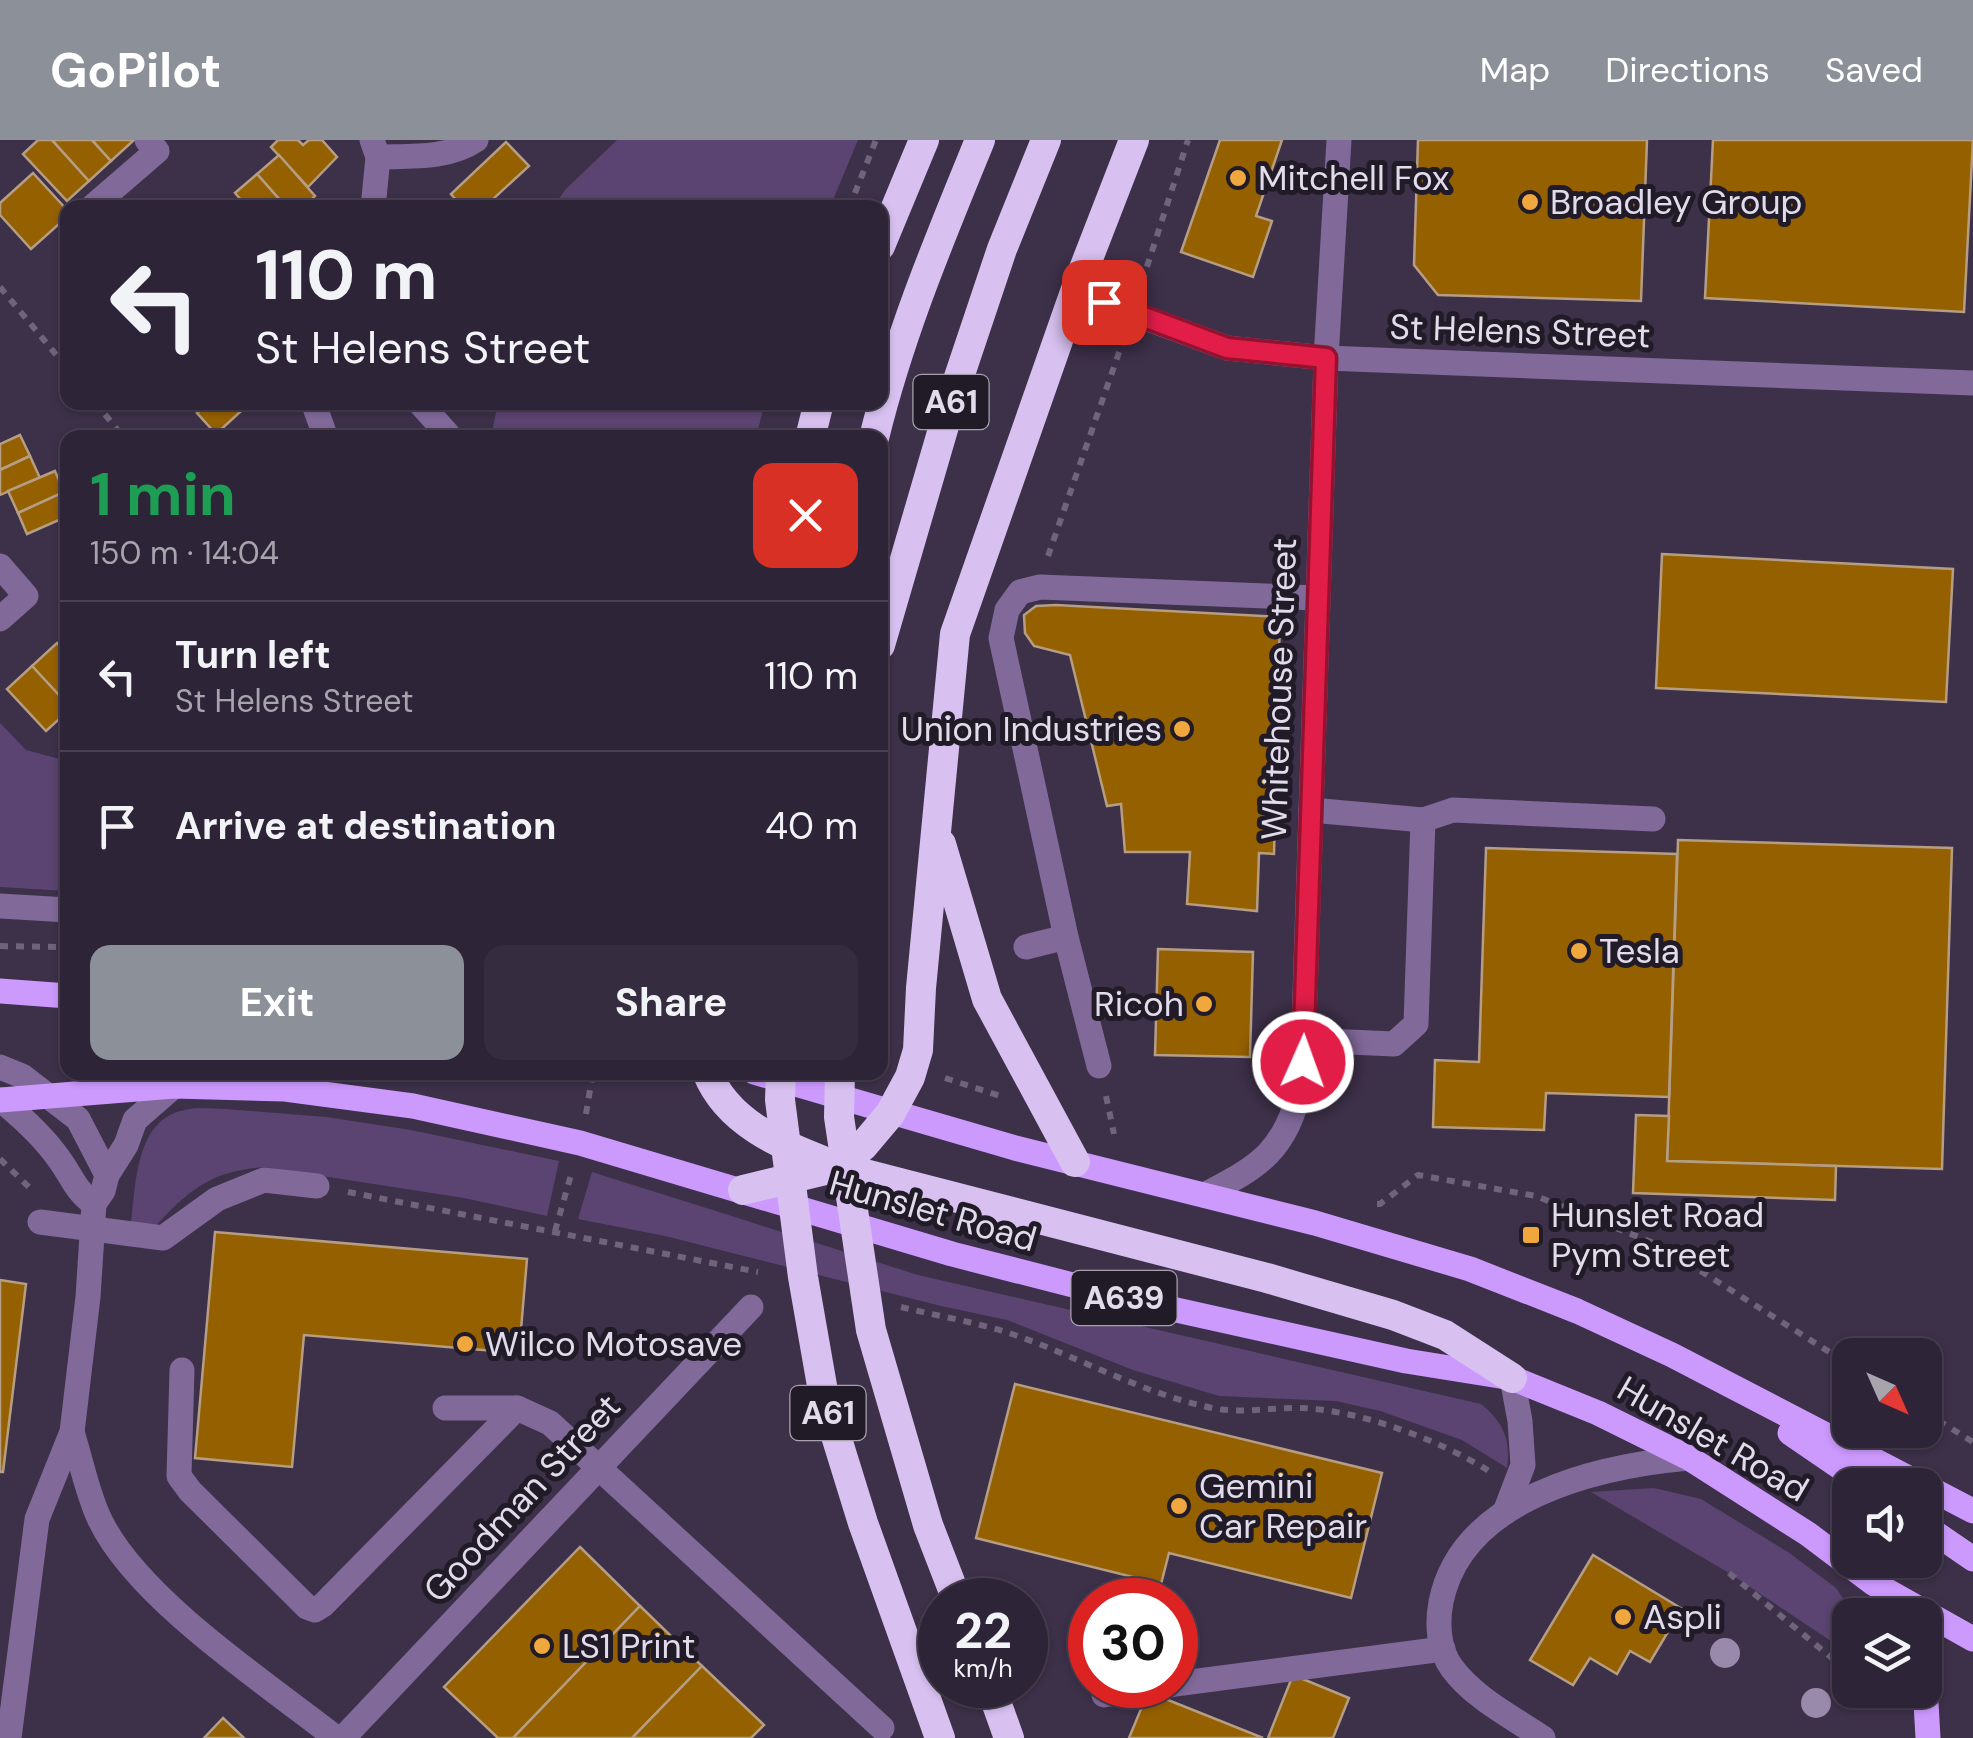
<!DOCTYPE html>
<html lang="en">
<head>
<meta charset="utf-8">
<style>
	body { margin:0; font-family:"DM Sans",sans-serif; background:#362c3f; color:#f1f3f6; height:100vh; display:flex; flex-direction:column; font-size:38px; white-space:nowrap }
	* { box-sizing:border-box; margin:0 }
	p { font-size:32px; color:#a7a4ad }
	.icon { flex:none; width:55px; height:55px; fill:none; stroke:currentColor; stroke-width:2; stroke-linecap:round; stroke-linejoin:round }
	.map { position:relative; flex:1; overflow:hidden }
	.sheet { position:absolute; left:60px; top:290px; width:828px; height:650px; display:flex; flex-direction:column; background:#2e2437; border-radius:20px; box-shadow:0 2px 8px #0004,0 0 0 2px #494152 }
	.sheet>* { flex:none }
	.top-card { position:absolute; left:60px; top:60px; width:828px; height:210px; border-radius:20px; box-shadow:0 2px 8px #0004,0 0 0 2px #494152; background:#2e2437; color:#f1f3f6; overflow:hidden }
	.needle { width:65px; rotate:135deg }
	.controls { position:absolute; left:1832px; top:1198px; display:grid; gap:20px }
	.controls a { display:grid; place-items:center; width:110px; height:110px; border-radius:20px; background:#2e2437; box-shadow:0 2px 8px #0004,0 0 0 2px #494152; font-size:50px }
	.speed { position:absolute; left:918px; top:1438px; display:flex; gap:20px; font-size:50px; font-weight:700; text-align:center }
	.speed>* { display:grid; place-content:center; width:130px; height:130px; border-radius:50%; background:#2e2437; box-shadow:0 2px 8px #0004,0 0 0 2px #494152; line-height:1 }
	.speed small { font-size:25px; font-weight:400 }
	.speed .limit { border:15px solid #d22; background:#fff; color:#111 }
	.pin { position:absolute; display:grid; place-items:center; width:85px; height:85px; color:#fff; margin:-42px; border-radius:20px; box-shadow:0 5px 15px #0006 }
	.me { position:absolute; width:110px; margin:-55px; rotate:2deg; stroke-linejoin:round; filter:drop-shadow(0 0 8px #0008) }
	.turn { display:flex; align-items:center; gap:35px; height:210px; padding:0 30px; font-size:45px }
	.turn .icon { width:130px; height:130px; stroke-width:2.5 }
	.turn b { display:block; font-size:70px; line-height:85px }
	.round { display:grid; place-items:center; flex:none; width:105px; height:105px; border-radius:20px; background:#362c3f }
	.overview { display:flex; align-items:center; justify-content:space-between; height:170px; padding:0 30px }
	h1 { font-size:60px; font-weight:700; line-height:75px; color:#1e9e55 }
	.primary-button { display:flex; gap:20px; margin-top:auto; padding:20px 30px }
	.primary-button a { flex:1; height:115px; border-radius:20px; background:#8c9099; color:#fff; font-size:40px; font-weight:700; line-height:115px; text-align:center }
	.primary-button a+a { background:#362c3f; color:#f1f3f6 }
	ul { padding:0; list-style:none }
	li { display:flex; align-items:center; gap:30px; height:150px; padding:0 30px; border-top:2px solid #494152 }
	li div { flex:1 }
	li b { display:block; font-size:38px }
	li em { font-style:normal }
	header { display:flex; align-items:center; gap:60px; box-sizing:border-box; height:140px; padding:0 50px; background:#8c9099; color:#fff }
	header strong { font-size:48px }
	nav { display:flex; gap:55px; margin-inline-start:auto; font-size:35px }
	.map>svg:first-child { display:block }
	.green { fill:#5b4471 }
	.building { fill:#956000; stroke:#b59e83; stroke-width:2.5 }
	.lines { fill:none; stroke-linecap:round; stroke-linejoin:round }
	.path { stroke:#6f647a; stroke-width:6; stroke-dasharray:8 8; stroke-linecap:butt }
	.minor { stroke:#81699a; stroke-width:25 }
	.major { stroke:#cc99fd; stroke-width:25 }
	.highway { stroke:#d8c0f0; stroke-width:30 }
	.highway-bridge { stroke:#d8c0f0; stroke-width:30 }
	.tree { fill:#9989aa }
	.route-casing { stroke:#92132f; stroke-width:25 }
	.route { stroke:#e11d48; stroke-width:18 }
	.poi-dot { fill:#f0a73e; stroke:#211b27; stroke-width:4 }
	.labels { text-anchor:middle; stroke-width:10; stroke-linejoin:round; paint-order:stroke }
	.shield { fill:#211b27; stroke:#a8a1b0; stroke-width:2.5 }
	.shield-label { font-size:32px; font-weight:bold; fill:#e2dbeb }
	.poi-label { font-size:35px; fill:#e2dbeb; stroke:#211b27; text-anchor:start }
	.street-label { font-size:35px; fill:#e2dbeb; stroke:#211b27 }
</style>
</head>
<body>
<header>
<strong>GoPilot</strong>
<nav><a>Map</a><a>Directions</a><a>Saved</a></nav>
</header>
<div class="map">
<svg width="1973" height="1598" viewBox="0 0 1973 1598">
	<rect width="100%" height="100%" fill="#3d3049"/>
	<g class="green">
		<polygon points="617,0 858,0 830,67 553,67 566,49"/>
		<polygon points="498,263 498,262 765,263 756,297 491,297"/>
		<polygon points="0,583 26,610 67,621 67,751 0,747"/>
		<path d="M 225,969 L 326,977 L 411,990 L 559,1021 L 547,1076 L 464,1058 L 264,1027 C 211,1031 188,1050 153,1089 L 131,1084 C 136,1045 135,979 185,970 C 197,967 212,969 225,969 Z"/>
		<path d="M 592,1032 L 918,1135 L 1481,1264 C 1503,1282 1511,1299 1507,1328 L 1462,1300 L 1380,1271 L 1336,1261 L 1219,1256 L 1133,1230 L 1007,1180 L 941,1166 L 665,1096 L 578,1079 Z"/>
		<polygon points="1654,1348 1701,1359 1788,1412 1836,1448 1855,1475 1850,1475 1850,1518 1834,1503 1729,1433 1591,1352"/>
	</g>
	<g class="building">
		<polygon points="38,0 52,0 89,41 67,61 23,14"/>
		<polygon points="52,0 92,0 111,21 89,41"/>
		<polygon points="92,0 134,0 111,21"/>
		<polygon points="278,0 298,0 303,5 309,0 322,0 337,17 308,47 271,7"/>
		<polygon points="1220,0 1282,0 1256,76 1272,81 1253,137 1181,112"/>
		<polygon points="1418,0 1647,0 1641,161 1438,155 1414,125"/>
		<polygon points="1713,0 1973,0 1964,172 1705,158"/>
		<polygon points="506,2 529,26 493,59 501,68 463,68 451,54"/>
		<polygon points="279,15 315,56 303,68 287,68 257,34"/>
		<polygon points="33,33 68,71 68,76 31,109 0,75 0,63"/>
		<polygon points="257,34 287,68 248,68 235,53"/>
		<polygon points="209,262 251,262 216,294 197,273"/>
		<polygon points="20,295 30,316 0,330 0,304"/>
		<polygon points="30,316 40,338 0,355 0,330"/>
		<polygon points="55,331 64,352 18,373 8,351"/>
		<polygon points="64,352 68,376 27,394 18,373"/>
		<polygon points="1662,414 1953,429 1946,562 1656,548"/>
		<polygon points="1056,465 1280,477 1274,714 1259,713 1257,771 1187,764 1190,712 1125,712 1121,664 1107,666 1070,515 1034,506 1025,493 1024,475 1036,466"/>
		<polygon points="57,503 68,514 68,565 32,526"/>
		<polygon points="32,526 68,565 68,571 46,591 7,549"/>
		<polygon points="1678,700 1952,708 1942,1029 1667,1021"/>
		<polygon points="1486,708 1677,714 1669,957 1546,953 1544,990 1433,987 1435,920 1479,922"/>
		<polygon points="1158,809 1253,812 1250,917 1155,915"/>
		<polygon points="1636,975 1669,976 1667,1021 1836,1026 1835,1060 1633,1053"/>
		<polygon points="215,1092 527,1119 519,1213 304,1195 292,1327 195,1318"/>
		<polygon points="0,1140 26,1144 3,1332 0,1332"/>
		<polygon points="1015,1244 1382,1333 1351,1458 1169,1413 1161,1444 976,1398"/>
		<polygon points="580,1407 640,1466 513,1598 498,1598 444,1547"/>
		<polygon points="1593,1415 1692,1475 1685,1487 1675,1480 1650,1522 1630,1511 1617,1534 1590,1518 1573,1545 1530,1520"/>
		<polygon points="640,1466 702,1526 632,1598 513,1598"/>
		<polygon points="702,1526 764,1585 751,1598 632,1598"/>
		<polygon points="1293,1535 1349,1558 1333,1598 1268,1598"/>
		<polygon points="1148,1552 1263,1598 1129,1598"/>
		<polygon points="223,1578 244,1598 204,1598"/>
	</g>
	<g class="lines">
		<g class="path">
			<polyline points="849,68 876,0"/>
			<polyline points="1142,142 1188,0"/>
			<polyline points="0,147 68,229"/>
			<polyline points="95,262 124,298"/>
			<polyline points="1048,416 1123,201"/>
			<polyline points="0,806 59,807"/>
			<polyline points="945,938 1000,956"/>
			<polyline points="1106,956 1114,994"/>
			<polyline points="586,974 593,932"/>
			<polyline points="0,1019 34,1052"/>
			<polyline points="348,1052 758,1132"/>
			<polyline points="1377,1064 1380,1064 1418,1035 1536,1056 1661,1106 1850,1225"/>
			<polyline points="555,1091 571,1035"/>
			<path d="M 901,1167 C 937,1176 976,1182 1012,1194 C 1079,1217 1141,1253 1212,1268 C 1242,1274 1272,1267 1303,1268 C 1362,1271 1439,1300 1489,1331"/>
			<polyline points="1925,1272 1973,1302"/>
			<polyline points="1729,1433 1850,1533"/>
			<polyline points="1870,1550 1894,1570"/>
		</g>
		<g class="minor">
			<polyline points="372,0 378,17 373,68"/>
			<path d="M 378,17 C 411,16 448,19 476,0"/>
			<polyline points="91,68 157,11 147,0"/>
			<polyline points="1075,152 1227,208 1326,218 1973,243"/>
			<polyline points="313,262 326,298"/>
			<polyline points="419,262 451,298"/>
			<polyline points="0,426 26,456 0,479"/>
			<polyline points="1423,680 1453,670 1653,679"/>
			<polyline points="0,766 68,770"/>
			<polyline points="1026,807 1066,797"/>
			<polyline points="1304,900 1394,904 1416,884 1423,680 1311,670"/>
			<polyline points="1099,926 1066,797 1001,498 1007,470 1020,452 1040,447 1317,458"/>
			<polyline points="0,927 22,936 78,979 107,1035 103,1051 94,1064 88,1157 72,1292 37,1379 9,1598"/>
			<path d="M 1,960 C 23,978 43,996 59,1019 C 73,1038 74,1049 94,1064"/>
			<polyline points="107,1035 126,1005 135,980 174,946"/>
			<path d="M 1204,1055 C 1264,1024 1284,1011 1302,944 L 1326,218 L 1339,0"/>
			<polyline points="40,1082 163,1098 217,1059 264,1040 317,1046"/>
			<polyline points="182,1230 179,1336 190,1351 307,1467 315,1470 323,1465 517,1268"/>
			<polyline points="445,1268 517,1268 550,1283 882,1588"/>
			<path d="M 72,1292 C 81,1320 87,1353 100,1380 C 138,1459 266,1543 336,1598"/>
			<polyline points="1505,1372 1523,1325 1520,1281 1512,1238"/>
			<polyline points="1175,1544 1443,1509"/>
			<polyline points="1104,1555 1171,1545"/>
			<polyline points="343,1598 751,1167"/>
			<path d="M 1543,1598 C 1512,1577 1474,1558 1452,1528 C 1438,1509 1437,1483 1441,1462 C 1462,1357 1599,1326 1689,1318"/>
		</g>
		<g class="major">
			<polyline points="0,851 68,856"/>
			<polyline points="754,932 1015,1008 1315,1083 1470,1129 1577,1171 1672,1215 1922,1345"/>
			<polyline points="0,960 174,946 285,949 413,966 580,1003 952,1114 1127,1159 1406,1221 1512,1238 1598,1273 1689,1318 1808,1394 1873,1443 1973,1499"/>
			<polyline points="1790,1293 1866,1345"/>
			<polyline points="1925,1346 1973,1371"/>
			<polyline points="1925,1386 1973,1419"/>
			<polyline points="1925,1545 1928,1598"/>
		</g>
		<g class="highway">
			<polyline points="880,106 924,0"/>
			<polyline points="810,298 819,262"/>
			<path d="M 874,298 C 899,195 940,98 980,0"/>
			<polyline points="880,505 953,255 1002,109 1046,0"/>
			<polyline points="941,704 987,859 1075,1022"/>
			<path d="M 707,932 C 729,987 788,1007 838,1027 L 1267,1138 L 1393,1175 L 1445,1195 L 1512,1238"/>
			<polyline points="743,1050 838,1027 863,1006 890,974 910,937 918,910 921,848 955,494 1075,152 1134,0"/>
			<polyline points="990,1545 1009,1598"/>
		</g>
		<g class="highway-bridge">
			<polyline points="781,932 780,960 803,1137 824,1257 863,1383 940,1598"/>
			<polyline points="840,932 839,977 871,1190 928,1385 957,1460"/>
		</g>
	</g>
	<g class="tree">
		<circle cx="1725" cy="1513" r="15"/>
		<circle cx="1816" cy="1563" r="15"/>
	</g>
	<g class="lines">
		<g class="route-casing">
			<polyline id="route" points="1104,162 1227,208 1326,218 1303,922"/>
		</g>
		<use href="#route" class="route"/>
	</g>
	<g class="poi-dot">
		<circle cx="1238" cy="38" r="10"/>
		<circle cx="1530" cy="62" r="10"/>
		<circle cx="1182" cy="589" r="10"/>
		<circle cx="1579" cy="811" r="10"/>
		<circle cx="1204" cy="864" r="10"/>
		<rect x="1521" y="1085" width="20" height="20" rx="5"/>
		<circle cx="465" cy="1204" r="10"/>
		<circle cx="1179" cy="1366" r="10"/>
		<circle cx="1623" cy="1477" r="10"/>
		<circle cx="542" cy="1506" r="10"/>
	</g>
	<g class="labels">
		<g class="shield">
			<rect x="913.5" y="235" width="75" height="54" rx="8"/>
			<rect x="1071.5" y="1131" width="105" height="54" rx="8"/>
			<rect x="790.5" y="1246" width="75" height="54" rx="8"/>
		</g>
		<g class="shield-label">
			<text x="951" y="273">A61</text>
			<text x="1124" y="1169">A639</text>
			<text x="828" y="1284">A61</text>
		</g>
		<g class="poi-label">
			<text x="1258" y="50">Mitchell Fox</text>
			<text x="1550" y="74">Broadley Group</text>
			<text x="1162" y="601" text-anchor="end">Union Industries</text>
			<text x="1599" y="823">Tesla</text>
			<text x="1184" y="876" text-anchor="end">Ricoh</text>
			<text x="1551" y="1087">Hunslet Road<tspan x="1551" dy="40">Pym Street</tspan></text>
			<text x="485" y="1216">Wilco Motosave</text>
			<text x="1199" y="1358">Gemini<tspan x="1199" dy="40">Car Repair</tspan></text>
			<text x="1643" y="1489">Aspli</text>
			<text x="562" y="1518">LS1 Print</text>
		</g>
		<g class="street-label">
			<text transform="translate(1520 191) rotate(2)" y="12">St Helens Street</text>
			<text transform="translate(1279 549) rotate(-88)" y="12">Whitehouse Street</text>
			<text transform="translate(933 1071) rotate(16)" y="12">Hunslet Road</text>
			<text transform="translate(1713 1299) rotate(30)" y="12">Hunslet Road</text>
			<text transform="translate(522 1358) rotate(-47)" y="12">Goodman Street</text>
		</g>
	</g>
</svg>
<div class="controls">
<a><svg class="needle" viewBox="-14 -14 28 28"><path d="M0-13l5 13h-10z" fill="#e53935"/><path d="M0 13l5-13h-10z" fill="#a7a4ad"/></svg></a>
<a><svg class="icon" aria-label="sound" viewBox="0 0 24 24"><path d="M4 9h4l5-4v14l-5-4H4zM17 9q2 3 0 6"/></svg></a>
<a><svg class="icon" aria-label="layers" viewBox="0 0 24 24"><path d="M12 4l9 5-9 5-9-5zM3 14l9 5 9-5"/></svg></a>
</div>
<div class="speed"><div>22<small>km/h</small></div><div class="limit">30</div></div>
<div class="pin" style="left:1104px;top:162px;background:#d93025"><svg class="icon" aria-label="arrive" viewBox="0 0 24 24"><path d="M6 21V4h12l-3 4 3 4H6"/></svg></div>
<svg class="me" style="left:1303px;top:922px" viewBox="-20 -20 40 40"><circle r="17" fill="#e11d48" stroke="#fff" stroke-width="3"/><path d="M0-11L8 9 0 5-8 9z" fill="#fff"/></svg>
<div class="top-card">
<div class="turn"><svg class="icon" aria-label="left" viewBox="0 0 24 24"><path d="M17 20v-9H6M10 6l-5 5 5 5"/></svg><div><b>110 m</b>St Helens Street</div></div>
</div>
<section class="sheet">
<div class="overview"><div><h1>1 min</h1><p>150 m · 14:04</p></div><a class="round" style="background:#d93025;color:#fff"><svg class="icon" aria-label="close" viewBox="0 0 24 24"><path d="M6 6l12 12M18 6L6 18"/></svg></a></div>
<ul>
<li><svg class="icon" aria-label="left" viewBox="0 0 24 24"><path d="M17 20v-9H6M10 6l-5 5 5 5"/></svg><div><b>Turn left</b><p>St Helens Street</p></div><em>110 m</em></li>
<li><svg class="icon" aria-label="arrive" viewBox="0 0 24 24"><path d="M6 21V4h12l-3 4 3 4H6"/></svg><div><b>Arrive at destination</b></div><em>40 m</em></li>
</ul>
<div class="primary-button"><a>Exit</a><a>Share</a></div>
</section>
</div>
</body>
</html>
